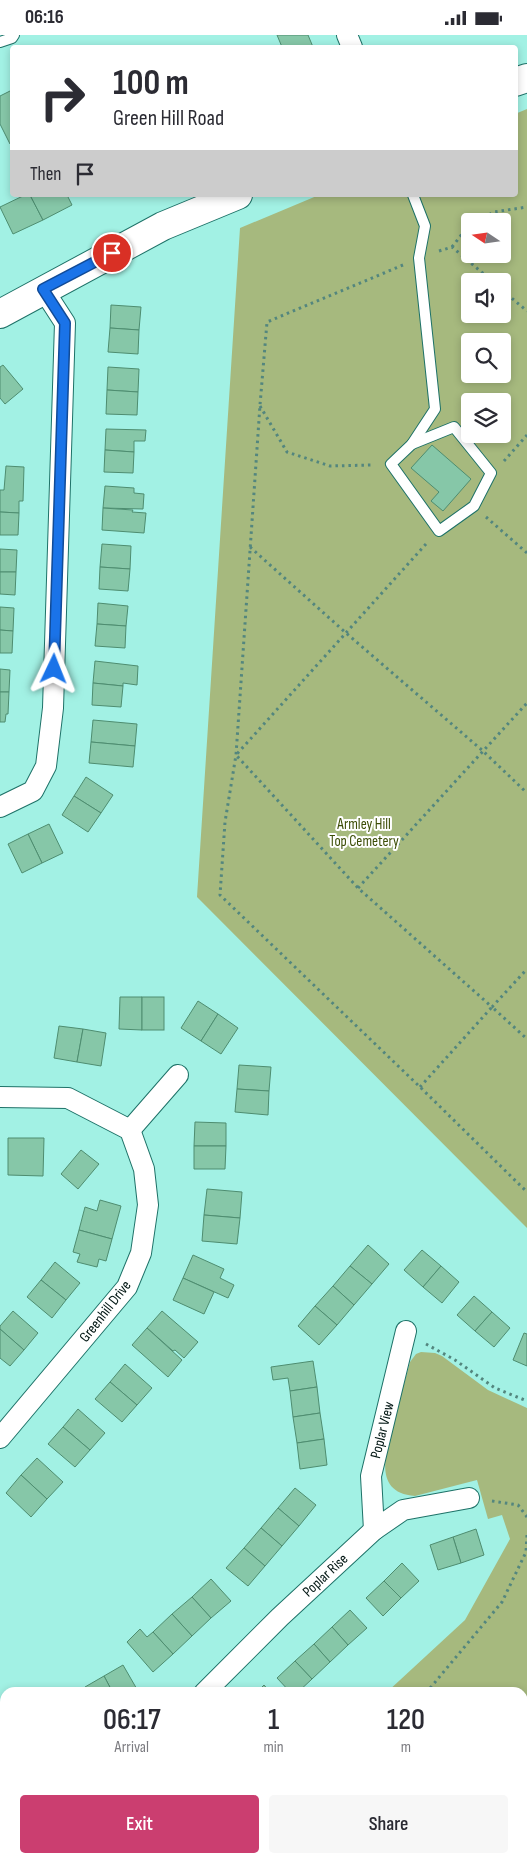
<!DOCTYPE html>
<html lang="en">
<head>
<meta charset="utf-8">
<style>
	body { margin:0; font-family:"Sofia Sans Condensed",sans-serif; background:#f7f7f7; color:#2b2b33; height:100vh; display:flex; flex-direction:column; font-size:19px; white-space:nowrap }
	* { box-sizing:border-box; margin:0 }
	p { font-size:16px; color:#7c7c81 }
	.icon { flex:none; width:28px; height:28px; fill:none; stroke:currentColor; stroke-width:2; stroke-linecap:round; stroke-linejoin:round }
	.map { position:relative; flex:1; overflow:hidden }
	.side { position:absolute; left:0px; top:1652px; width:528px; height:176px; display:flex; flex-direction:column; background:#fff; border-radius:15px 15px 0 0; box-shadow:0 2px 8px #0003 }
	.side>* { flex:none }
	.top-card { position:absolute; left:10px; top:10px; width:508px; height:152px; border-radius:5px; box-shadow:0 2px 8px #0003; background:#fff; color:#2b2b33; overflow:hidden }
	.needle { width:32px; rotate:283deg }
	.buttons { position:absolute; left:461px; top:178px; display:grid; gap:10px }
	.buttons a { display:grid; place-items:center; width:50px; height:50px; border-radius:5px; background:#fff; box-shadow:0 2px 8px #0003; font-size:25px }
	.pin { position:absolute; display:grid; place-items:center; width:42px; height:42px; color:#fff; margin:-21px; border:2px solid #fff; border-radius:50%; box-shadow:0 1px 5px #0007 }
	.me { position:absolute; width:55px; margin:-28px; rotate:2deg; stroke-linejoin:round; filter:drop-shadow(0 0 4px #0008) }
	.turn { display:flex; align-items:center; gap:18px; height:105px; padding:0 20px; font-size:22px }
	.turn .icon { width:65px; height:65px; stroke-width:2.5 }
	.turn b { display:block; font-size:35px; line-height:42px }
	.then { display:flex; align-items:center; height:48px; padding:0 20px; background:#0003; gap:10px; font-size:19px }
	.eta { display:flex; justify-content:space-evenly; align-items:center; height:85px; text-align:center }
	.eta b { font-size:30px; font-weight:600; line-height:35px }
	.button { display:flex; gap:10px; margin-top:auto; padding:10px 20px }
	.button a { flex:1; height:58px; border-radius:5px; background:#cb3e70; color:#fff; font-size:20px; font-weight:600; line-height:58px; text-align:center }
	.button a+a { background:#f7f7f7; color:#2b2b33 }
	.status { display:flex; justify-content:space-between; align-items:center; height:35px; padding:0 25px; background:#fff; direction:ltr }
	.status svg { height:14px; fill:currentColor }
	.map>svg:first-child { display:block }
	.green { fill:#a6b97e; fill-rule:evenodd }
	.building { fill:#86c7a8; stroke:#4e8d70 }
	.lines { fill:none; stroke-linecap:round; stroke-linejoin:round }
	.lane-casing { stroke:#1e7268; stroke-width:12 }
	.street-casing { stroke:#1e7268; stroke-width:22 }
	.secondary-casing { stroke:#1e7268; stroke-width:30 }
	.path { stroke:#53867e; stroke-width:3; stroke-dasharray:2.5 4; stroke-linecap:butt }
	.lane { stroke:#fff; stroke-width:10 }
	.street { stroke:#fff; stroke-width:20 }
	.secondary { stroke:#fff; stroke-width:28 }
	.route-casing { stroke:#114b97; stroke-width:12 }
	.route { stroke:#1a73e8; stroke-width:9 }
	.labels { text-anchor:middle; stroke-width:4; stroke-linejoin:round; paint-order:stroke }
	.park-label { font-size:15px; fill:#3c4d06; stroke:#fff }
	.street-label { font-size:15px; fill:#001512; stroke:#fff }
</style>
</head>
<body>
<div class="status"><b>06:16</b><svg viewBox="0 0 49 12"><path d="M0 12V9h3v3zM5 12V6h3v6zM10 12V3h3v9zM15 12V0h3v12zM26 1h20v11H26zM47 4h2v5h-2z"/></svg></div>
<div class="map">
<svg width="527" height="1828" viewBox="0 0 527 1828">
	<rect width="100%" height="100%" fill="#a2f1e4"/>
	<g class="green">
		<path d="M 527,74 L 527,1193 L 197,862 L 240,193 L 319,160 L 515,160 L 515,79 ZM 470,186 L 502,186 L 502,219 L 470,219 ZM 470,246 L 502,246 L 502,279 L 470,279 ZM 470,306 L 502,306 L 502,339 L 470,339 ZM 470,366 L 502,366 L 502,399 L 470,399 Z"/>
		<path d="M 421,1317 L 435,1318 L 442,1321 L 488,1355 L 527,1373 L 527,1810 L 523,1815 L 522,1658 L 387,1657 L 465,1585 L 510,1504 L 502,1480 L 488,1484 L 477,1445 L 415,1461 C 369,1458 388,1410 395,1383 C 400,1364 405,1345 410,1327 L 416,1319 Z"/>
		<polygon points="228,1824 514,1824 510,1828 223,1828"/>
	</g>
	<g class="building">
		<polygon points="277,0 308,0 313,12 282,12"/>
		<polygon points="12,55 12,107 10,109 0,89 0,61"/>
		<polygon points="25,160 30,160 43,185 13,199 0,172"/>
		<polygon points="30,160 67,160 72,170 43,185"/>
		<polygon points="111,270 141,272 139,295 110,293"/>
		<polygon points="110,293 139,295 138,319 108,317"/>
		<polygon points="3,330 23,354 5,369 0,363 0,332"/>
		<polygon points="108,332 139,334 138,357 107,355"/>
		<polygon points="107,355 138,357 137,380 106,379"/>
		<polygon points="106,394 146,395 145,406 134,406 134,417 105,415"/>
		<polygon points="432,410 471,444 443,476 431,466 439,457 411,433"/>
		<polygon points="105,415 134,417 133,438 104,437"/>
		<polygon points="6,431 24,432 23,466 19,466 19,478 0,477 0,455 4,455"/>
		<polygon points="105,451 134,453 134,458 144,459 143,474 103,473"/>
		<polygon points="103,473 133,475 132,477 146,478 144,498 102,495"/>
		<polygon points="0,477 19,478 18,500 0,500"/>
		<polygon points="102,509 131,511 130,534 100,532"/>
		<polygon points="0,514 17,515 16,537 0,537"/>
		<polygon points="100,532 130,534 128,556 99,554"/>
		<polygon points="0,537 16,537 15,560 0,559"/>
		<polygon points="98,568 128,571 126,591 97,589"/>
		<polygon points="0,572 14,573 13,596 0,595"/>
		<polygon points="97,589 126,591 125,613 95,611"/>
		<polygon points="0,595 13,596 12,618 0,618"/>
		<polygon points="95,626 138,631 137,650 123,648 123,651 93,648"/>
		<polygon points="0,634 10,635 9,657 0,657"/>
		<polygon points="93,648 123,651 121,672 92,670"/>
		<polygon points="0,657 9,657 8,679 6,679 5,687 0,687"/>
		<polygon points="93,685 137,689 135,711 91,707"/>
		<polygon points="91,707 135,711 133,732 89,728"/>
		<polygon points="86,742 113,760 101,778 74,761"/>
		<polygon points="74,761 101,778 88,797 62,780"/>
		<polygon points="49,789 63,818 42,828 28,799"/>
		<polygon points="28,799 42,828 22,838 8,809"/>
		<polygon points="120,962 142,962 142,995 119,994"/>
		<rect x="142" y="962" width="22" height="33"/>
		<polygon points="198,966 218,979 201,1006 181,993"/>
		<polygon points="218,979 238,993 221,1019 201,1006"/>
		<polygon points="59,991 83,994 77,1027 54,1023"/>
		<polygon points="83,994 106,998 101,1031 77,1027"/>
		<polygon points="239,1030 271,1032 269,1056 237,1054"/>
		<polygon points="237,1054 269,1056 268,1080 235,1077"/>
		<polygon points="195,1087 226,1088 226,1111 194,1111"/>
		<polygon points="8,1103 44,1103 43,1141 8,1140"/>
		<polygon points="194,1111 226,1111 225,1134 194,1134"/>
		<polygon points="81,1115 99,1129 78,1154 61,1139"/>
		<polygon points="207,1154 242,1157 240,1183 204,1180"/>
		<polygon points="100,1165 121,1171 112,1204 79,1195 85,1172 97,1176"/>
		<polygon points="204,1180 240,1183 237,1209 202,1206"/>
		<polygon points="79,1195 112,1204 106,1226 99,1224 97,1232 77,1227 80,1219 73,1217"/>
		<polygon points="368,1210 389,1229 372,1249 350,1231"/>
		<polygon points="422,1215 441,1231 423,1252 404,1235"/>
		<polygon points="193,1220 224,1234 220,1243 234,1250 228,1263 183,1243"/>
		<polygon points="55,1227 80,1248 66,1265 41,1245"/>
		<polygon points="350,1231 372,1249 354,1270 333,1251"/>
		<polygon points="441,1231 459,1247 442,1268 423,1252"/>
		<polygon points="183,1243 214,1257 204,1279 173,1265"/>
		<polygon points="41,1245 66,1265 52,1283 27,1262"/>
		<polygon points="333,1251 354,1270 337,1290 315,1271"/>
		<polygon points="474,1261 492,1277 475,1296 457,1280"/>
		<polygon points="315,1271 337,1290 319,1310 298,1291"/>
		<polygon points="13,1276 38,1298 24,1315 0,1294 0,1291"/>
		<polygon points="162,1276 198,1307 184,1323 175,1315 173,1316 147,1293"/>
		<polygon points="492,1277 510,1293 494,1312 475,1296"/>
		<polygon points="147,1293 182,1325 168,1342 132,1310"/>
		<polygon points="0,1294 24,1315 10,1331 0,1323"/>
		<polygon points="524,1298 527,1299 527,1331 513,1325"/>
		<polygon points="313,1326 317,1352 290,1356 288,1343 273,1345 271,1332"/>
		<polygon points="125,1329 152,1353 137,1370 110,1347"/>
		<polygon points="110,1347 137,1370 122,1387 95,1364"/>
		<polygon points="317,1352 320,1378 293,1382 290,1356"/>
		<polygon points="78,1374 105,1398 90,1415 63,1392"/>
		<polygon points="320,1378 324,1404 297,1408 293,1382"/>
		<polygon points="63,1392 90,1415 75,1432 48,1409"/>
		<polygon points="324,1404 327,1430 300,1434 297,1408"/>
		<polygon points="37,1423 63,1447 47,1464 21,1440"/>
		<polygon points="21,1440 47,1464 31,1482 6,1458"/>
		<polygon points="295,1453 316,1470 299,1491 278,1473"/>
		<polygon points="278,1473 299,1491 282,1511 261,1493"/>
		<polygon points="261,1493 282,1511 265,1531 244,1513"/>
		<polygon points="476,1494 484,1520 461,1528 453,1502"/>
		<polygon points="453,1502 461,1528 438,1535 430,1510"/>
		<polygon points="244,1513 265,1531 248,1551 226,1533"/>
		<polygon points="402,1528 419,1546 401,1563 384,1546"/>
		<polygon points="211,1544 231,1566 211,1583 192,1562"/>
		<polygon points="384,1546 401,1563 383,1581 366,1563"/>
		<polygon points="192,1562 211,1583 192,1601 172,1579"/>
		<polygon points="350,1575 367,1593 348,1610 332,1592"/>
		<polygon points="172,1579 192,1601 173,1619 153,1597"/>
		<polygon points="332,1592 348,1610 330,1627 314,1609"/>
		<polygon points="140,1594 147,1602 153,1597 173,1619 153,1637 127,1607"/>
		<polygon points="314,1609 330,1627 312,1644 295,1626"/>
		<polygon points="295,1626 312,1644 297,1658 291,1658 277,1643"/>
		<polygon points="123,1630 138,1656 136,1658 113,1658 104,1641"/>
		<polygon points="104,1641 113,1658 88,1658 85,1652"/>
		<polygon points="264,1650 271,1658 256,1658"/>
		<polygon points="0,1692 5,1701 5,1727 0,1730"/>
		<polygon points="23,1824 46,1824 49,1828 25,1828"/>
		<polygon points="46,1824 70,1824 73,1828 49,1828"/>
	</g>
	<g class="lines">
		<g class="lane-casing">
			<g id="lane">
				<polyline points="0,7 12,3 14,0"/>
				<polygon points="454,392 491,438 474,471 439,496 391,429 412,409"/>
				<polyline points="412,409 435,374 419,223 425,191 413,160"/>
			</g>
		</g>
		<g class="street-casing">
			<g id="street">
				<polyline points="347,0 352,12"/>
				<polyline points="0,772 33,756 46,731 53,673 65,288 43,254"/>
				<polyline points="0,1062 68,1063 130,1095 144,1134 148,1170 141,1218 127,1252 0,1403"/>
				<polyline points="130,1095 178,1040"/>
				<polyline points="374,1495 371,1441 406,1296"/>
				<polyline points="204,1658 280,1582 374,1495 403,1475 469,1463"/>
				<polyline points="0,1773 5,1771"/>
			</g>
		</g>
		<g class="secondary-casing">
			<g id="secondary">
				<polyline points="515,47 527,43"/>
				<polyline points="0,279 163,191 238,160"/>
			</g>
		</g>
		<g class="path">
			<polyline points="478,186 494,177 527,172"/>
			<polyline points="452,212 466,194 470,191"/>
			<polyline points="439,216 452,212 492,246"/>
			<polyline points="403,230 267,287 260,370 236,720 225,787 220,860 420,1052 527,1157"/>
			<polyline points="502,255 527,276"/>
			<polyline points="260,371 287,417 330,431 373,430"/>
			<polyline points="504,426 527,400"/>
			<polyline points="486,482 527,518"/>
			<polyline points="426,509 236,720 358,853 492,972 527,934"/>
			<polyline points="250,512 346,598 483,716 527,758"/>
			<polyline points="358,853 527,668"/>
			<polyline points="420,1052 492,972 527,1004"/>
			<polyline points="426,1309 455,1325 495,1353 527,1366"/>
			<polyline points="492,1466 518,1470 527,1482"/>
			<polyline points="426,1658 502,1567 526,1517 527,1500"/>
			<polyline points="522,1822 527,1818"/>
			<polyline points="349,1824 354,1828"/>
			<polyline points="519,1826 525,1828"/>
		</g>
		<use href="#lane" class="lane"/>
		<use href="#street" class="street"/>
		<use href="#secondary" class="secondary"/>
	</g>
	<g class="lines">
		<g class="route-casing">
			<polyline id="route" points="54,634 65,288 43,254 112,218"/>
		</g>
		<use href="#route" class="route"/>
	</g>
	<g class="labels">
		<g class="park-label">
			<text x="364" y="794">Armley Hill<tspan x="364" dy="17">Top Cemetery</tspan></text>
		</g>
		<g class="street-label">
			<text transform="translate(105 1276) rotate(-52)" y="5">Greenhill Drive</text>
			<text transform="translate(382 1395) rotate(-76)" y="5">Poplar View</text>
			<text transform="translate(325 1540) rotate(-43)" y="5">Poplar Rise</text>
		</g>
	</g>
</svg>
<div class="buttons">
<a><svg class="needle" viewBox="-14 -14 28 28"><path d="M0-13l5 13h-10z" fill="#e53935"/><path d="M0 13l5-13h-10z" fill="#7c7c81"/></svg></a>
<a><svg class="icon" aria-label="sound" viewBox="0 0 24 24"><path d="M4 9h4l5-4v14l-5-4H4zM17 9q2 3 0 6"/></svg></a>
<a><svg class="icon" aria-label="search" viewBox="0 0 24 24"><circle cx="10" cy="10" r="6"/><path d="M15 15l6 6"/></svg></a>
<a><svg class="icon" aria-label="layers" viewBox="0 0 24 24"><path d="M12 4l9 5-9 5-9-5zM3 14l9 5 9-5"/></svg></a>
</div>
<div class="pin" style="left:112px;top:218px;background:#d93025"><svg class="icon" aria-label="arrive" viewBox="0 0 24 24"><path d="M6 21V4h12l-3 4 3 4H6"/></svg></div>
<svg class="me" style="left:54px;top:634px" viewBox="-20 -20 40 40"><path d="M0-17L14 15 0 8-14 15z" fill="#1a73e8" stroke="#fff" stroke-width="4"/></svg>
<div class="top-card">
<div class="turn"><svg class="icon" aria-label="right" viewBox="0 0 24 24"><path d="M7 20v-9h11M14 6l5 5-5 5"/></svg><div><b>100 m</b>Green Hill Road</div></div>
<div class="then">Then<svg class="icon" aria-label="arrive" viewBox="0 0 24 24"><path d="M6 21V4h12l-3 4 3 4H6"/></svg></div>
</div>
<section class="side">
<div class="eta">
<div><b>06:17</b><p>Arrival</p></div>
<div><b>1</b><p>min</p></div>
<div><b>120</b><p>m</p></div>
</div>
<div class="button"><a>Exit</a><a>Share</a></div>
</section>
</div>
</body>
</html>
